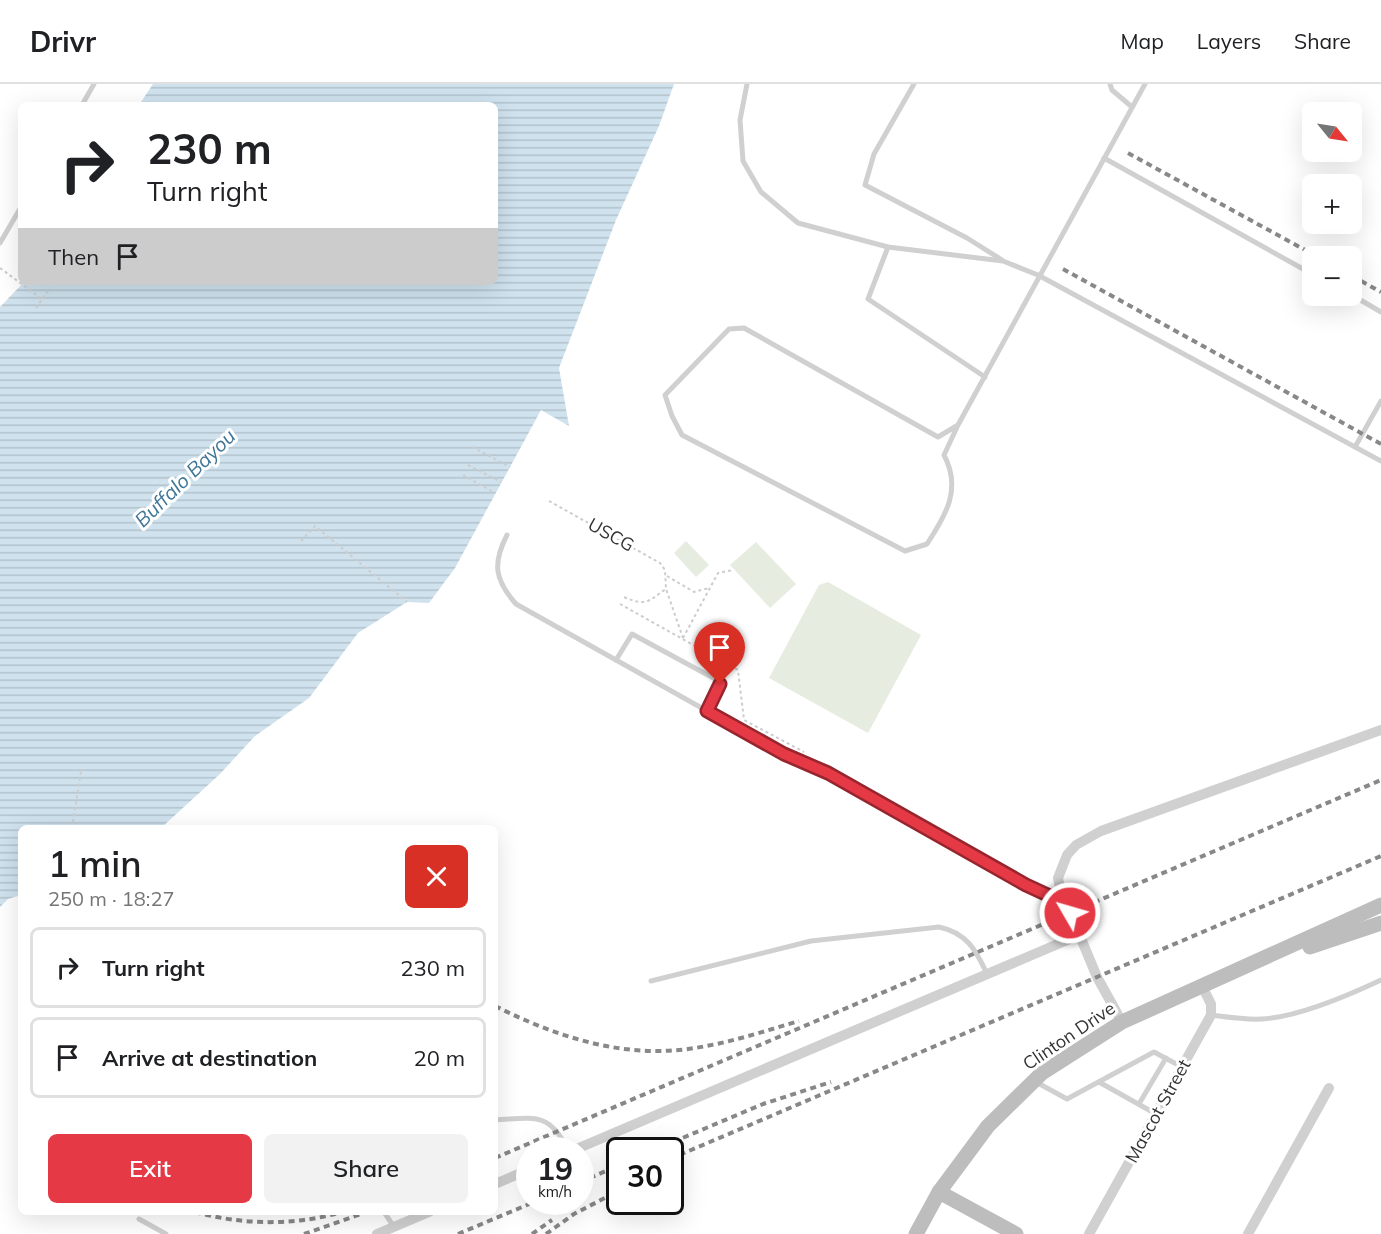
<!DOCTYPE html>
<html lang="en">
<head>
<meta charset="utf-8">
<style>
	body { margin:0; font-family:Mulish,sans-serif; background:#f2f2f2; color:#202124; height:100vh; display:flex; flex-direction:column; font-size:22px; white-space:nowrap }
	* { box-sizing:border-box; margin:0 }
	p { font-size:20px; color:#757577 }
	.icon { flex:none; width:33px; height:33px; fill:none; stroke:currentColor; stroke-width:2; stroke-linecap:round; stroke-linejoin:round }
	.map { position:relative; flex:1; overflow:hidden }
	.details { position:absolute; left:18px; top:741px; width:480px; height:390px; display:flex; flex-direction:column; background:#fff; border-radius:9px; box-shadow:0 6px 24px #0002 }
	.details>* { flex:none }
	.top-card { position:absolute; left:18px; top:18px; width:480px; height:183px; border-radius:9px; box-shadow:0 6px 24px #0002; background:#fff; color:#202124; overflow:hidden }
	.needle { width:39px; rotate:120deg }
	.buttons { position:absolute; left:1302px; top:18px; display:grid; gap:12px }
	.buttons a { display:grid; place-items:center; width:60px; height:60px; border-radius:9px; background:#fff; box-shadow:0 6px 24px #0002; font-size:30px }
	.speed { position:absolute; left:516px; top:1053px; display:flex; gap:12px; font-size:30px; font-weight:700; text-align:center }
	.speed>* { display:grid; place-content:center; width:78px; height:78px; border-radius:50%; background:#fff; box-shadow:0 6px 24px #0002; line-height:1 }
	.speed small { font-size:15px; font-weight:400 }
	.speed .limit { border:3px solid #111; border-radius:9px; background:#fff; color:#111 }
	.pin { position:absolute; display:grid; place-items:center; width:51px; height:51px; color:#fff; margin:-62px -26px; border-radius:50% 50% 50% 0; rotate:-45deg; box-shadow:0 0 6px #0007 }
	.pin .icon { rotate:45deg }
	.me { position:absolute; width:66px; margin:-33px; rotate:308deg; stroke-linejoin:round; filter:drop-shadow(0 0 4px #0008) }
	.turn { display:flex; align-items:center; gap:21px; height:126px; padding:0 30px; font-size:27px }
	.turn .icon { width:78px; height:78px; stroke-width:2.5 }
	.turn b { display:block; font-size:42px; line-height:51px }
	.then { display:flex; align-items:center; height:57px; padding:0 30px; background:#0003; gap:12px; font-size:22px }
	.round { display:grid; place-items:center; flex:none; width:63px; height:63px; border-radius:9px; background:#f2f2f2 }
	.head { display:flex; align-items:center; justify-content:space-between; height:102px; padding:0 30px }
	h1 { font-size:36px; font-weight:600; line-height:45px }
	.button { display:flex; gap:12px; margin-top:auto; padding:12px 30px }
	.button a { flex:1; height:69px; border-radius:9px; background:#e63946; color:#fff; font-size:24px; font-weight:600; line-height:69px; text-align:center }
	.button a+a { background:#f2f2f2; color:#202124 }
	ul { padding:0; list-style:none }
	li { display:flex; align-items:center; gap:18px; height:81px; margin:0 12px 9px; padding:0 18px; border:3px solid #e0e0e0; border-radius:9px }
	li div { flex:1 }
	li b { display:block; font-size:22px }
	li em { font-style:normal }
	header { display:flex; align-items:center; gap:36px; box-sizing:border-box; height:84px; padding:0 30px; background:#fff; border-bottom:2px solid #e0e0e0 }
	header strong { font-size:28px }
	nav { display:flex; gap:33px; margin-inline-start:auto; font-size:21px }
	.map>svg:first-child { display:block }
	.green { fill:#e6ecdf }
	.water { fill:url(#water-rules) }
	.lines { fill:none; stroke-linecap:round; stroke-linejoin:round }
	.path { stroke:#cdcdcd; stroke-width:2; stroke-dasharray:3 3; stroke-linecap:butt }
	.lane { stroke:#d0d0d0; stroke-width:5 }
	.street { stroke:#d0d0d0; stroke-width:10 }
	.secondary { stroke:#bdbdbd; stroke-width:15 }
	.rail { stroke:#888; stroke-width:4; stroke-dasharray:6 4.5; stroke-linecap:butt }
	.route-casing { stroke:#96252e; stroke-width:15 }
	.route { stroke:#e63946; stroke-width:10 }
	.labels { text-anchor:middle; stroke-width:6; stroke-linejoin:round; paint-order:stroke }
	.street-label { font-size:18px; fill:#333; stroke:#fff }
	.water-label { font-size:20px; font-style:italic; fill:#3f7597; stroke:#fff }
</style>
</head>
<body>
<header>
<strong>Drivr</strong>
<nav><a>Map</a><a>Layers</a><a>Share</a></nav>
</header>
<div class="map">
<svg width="1381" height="1150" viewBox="0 0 1381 1150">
	<defs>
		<pattern id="water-rules" width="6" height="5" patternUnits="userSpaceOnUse" patternTransform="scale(1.5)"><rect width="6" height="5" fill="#cfe2ee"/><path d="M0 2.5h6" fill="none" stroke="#b2c2cd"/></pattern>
	</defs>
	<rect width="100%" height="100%" fill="#fff"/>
	<g class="green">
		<polygon points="686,457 709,481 696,493 674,469"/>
		<polygon points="756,458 796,500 770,524 730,481"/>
		<polygon points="828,498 921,551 868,649 769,594 819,501"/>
	</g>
	<polygon class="water" points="153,0 674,0 659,42 616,136 559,284 569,342 541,326 455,484 429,519 407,518 358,549 309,614 255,652 220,690 161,744 21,744 21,811 8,815 0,823 0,223 24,198 495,198 495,21 139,21"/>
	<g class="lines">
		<g class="path">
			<polyline points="0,184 42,215"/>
			<polyline points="36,224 50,204"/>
			<polyline points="472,363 510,383"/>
			<polyline points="468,381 501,398"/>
			<polyline points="463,391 495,409"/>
			<polyline points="549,417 660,479 665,486 666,505 683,554"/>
			<polyline points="301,457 315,442 407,518"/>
			<polyline points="667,492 694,508 709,504"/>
			<path d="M 624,513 C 647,523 648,517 666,505"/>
			<polyline points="620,520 738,586 744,636 804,668"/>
			<polyline points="683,554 718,489 733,486"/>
			<polyline points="72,744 81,687"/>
		</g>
		<g class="lane">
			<polyline points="747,0 740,36 743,77 761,108 798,139 888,163 1003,177 1038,191 1381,377"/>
			<polyline points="914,0 874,70 865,101 967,154 1002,176"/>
			<polyline points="1110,0 1112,6 1132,23"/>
			<polyline points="82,21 94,0"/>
			<polyline points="1104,74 1312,190"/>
			<polyline points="0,159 21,123"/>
			<polyline points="888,163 868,215 985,293"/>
			<polyline points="1352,211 1381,228"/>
			<path d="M 958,341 L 944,371 C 962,405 946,431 927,460 L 905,467 L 682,351 L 672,332 L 665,311 L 729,245 L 744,244 L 938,353 L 958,341 L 1145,0"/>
			<polyline points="1355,363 1381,317"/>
			<path d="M 507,451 C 492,480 495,496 516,520 L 784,670 C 881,712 970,774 1066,820"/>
			<polyline points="616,576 632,550 717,596 720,605 707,627"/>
			<path d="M 651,897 L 811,857 L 939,843 C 967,849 976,866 987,890"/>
			<path d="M 1211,931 C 1227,933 1245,936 1262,935 C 1299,933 1347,912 1381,896"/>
			<polyline points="1036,998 1067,1015 1154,968 1182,983"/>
			<polyline points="1099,998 1156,1030"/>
			<polyline points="1139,1020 1166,974"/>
			<path d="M 495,1036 C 534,1034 549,1027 568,1066"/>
			<polyline points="384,1128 394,1143"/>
			<polyline points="139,1135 166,1150"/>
		</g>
		<g class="street">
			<polyline points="1122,938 1097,893 1060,804 1058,794 1067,771 1076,761 1101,747 1381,646"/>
			<polyline points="574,1066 1079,851"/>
			<polyline points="495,1100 530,1085"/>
			<polyline points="377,1150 429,1128"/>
			<polyline points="1089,1150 1211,931 1211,920 1202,902"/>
			<polyline points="1248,1150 1329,1004"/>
		</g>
		<g class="secondary">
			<polyline points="1310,863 1381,839"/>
			<polyline points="939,1108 1016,1150"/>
			<polyline points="916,1150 939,1108 988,1042 1042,989 1122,938 1381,821"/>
		</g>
		<g class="rail">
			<polyline points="1128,69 1316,172"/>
			<polyline points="1063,185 1381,360"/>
			<polyline points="1352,192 1381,208"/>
			<path d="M 495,922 C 555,952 620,974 688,965 C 726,960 762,948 799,937"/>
			<polyline points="654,1066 763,1020 831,998"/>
			<polyline points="495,1074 1381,696"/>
			<polyline points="670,1075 1381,772"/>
			<polyline points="580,1098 620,1081"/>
			<path d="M 195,1128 C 243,1141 294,1142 342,1128"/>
			<polyline points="304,1150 367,1128"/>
			<polyline points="458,1150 534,1118"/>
			<polyline points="532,1150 552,1136"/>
			<polyline points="546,1150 574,1130 620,1106"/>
		</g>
	</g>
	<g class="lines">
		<g class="route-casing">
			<polyline id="route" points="720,600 707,627 784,670 828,689 1026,801 1067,820 1070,829"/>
		</g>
		<use href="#route" class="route"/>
	</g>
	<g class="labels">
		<g class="street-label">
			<text transform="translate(611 451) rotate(29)" y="6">USCG</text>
			<text transform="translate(1069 952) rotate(-34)" y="6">Clinton Drive</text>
			<text transform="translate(1158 1027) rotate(-61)" y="6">Mascot Street</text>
		</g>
		<g class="water-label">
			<text transform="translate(185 394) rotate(-44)" y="7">Buffalo Bayou</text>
		</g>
	</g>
</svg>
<div class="buttons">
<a><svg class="needle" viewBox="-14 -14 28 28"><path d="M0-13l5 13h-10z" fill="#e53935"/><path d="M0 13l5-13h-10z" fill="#757577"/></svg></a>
<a>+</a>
<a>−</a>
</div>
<div class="speed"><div>19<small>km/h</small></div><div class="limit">30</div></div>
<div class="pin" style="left:720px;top:600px;background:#d93025"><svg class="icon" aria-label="arrive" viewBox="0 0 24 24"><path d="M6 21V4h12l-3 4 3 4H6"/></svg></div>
<svg class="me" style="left:1070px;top:829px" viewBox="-20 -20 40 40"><circle r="17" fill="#e63946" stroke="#fff" stroke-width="3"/><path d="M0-11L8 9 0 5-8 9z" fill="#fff"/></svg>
<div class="top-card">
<div class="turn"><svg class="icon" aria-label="right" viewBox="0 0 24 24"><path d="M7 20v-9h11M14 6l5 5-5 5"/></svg><div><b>230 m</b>Turn right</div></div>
<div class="then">Then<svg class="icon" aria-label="arrive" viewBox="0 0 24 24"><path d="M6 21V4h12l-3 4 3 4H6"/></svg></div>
</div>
<section class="details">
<div class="head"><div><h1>1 min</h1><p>250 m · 18:27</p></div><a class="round" style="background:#d93025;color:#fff"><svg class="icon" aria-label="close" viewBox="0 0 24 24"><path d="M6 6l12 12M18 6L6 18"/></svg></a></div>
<ul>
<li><svg class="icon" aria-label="right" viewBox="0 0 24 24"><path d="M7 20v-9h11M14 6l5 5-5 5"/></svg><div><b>Turn right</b></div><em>230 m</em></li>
<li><svg class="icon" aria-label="arrive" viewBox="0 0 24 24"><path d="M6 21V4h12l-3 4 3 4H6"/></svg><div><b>Arrive at destination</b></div><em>20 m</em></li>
</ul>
<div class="button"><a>Exit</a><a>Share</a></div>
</section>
</div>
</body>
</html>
